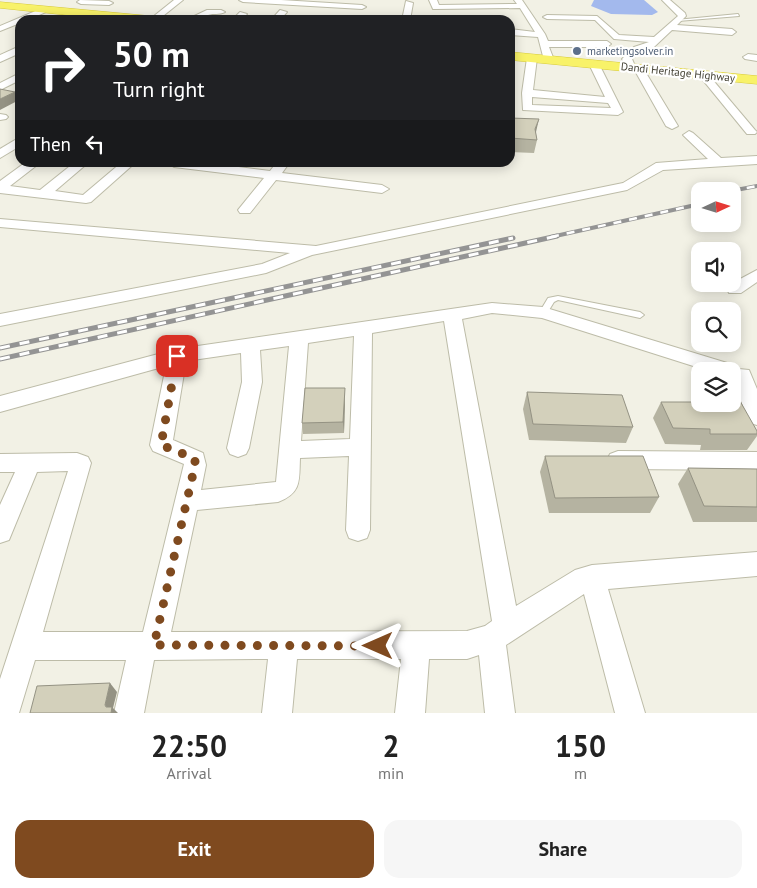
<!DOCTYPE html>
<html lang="en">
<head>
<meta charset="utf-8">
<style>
	body { margin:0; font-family:"PT Sans",sans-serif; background:#f6f6f6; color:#222; height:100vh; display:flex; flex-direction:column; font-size:19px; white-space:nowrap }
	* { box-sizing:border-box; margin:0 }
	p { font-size:16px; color:#767676 }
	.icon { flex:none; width:28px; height:28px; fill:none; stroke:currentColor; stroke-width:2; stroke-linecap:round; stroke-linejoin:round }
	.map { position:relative; height:713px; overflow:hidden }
	.drawer { display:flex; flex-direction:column; background:#fff; flex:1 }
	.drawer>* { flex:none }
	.banner { position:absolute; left:15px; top:15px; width:500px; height:152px; border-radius:15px; box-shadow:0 2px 12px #0003; background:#202124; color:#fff; overflow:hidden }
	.needle { width:32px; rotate:86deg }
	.fabs { position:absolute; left:691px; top:182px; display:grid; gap:10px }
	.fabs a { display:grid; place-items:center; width:50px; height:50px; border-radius:10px; background:#fff; box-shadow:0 2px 12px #0003; font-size:25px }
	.pin { position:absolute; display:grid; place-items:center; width:42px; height:42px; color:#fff; margin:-21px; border-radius:10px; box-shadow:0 2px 8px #0006 }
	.me { position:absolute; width:55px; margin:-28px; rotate:270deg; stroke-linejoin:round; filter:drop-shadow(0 0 4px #0008) }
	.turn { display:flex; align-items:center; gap:18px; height:105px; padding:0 15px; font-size:22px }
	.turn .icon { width:65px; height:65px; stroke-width:2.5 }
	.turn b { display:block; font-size:35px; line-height:42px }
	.then { display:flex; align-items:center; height:48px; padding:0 15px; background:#0003; gap:10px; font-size:19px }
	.eta { display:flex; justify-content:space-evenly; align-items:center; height:85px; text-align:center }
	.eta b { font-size:30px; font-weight:800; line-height:35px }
	.action { display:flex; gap:10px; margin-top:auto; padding:10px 15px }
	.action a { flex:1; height:58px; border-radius:15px; background:#7f4a1f; color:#fff; font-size:20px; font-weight:800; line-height:58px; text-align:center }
	.action a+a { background:#f6f6f6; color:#222 }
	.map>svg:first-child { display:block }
	.water { fill:#a3b9ed }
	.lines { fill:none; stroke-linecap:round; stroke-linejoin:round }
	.lane-casing { stroke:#bdbca8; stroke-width:2 }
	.street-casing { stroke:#bdbca8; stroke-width:2 }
	.highway-casing { stroke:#d7ca3a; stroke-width:1 }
	.lane { fill:#fff; fill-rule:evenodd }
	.street { fill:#fff; fill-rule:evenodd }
	.highway { fill:#f8f269; fill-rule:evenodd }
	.rail-far1-casing { stroke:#949494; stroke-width:4 }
	.rail-casing { stroke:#949494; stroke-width:5 }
	.rail-far1 { stroke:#fff; stroke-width:2.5; stroke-dasharray:8; stroke-linecap:butt }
	.rail { stroke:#fff; stroke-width:3; stroke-dasharray:10; stroke-linecap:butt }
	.wall { fill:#b5b3a1 }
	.shaded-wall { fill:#949283 }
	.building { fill:#d3d0bb; stroke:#949283 }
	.route { stroke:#7f4a1f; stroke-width:9; stroke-dasharray:0 16.2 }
	.service-dot { fill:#5c6f8a; stroke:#fff; stroke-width:2 }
	.labels { text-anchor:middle; stroke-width:4.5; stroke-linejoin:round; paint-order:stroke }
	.far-service-label { font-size:11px; fill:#4e5e75; stroke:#fff; text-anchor:start }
	.far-street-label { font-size:11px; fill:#444235; stroke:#fff }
</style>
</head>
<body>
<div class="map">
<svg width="757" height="713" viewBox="0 0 757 713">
	<rect width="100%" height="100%" fill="#f2f1e5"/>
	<polygon class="water" points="594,0 644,0 658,12 652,15 611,14 591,6"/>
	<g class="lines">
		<g class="lane-casing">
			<g id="lane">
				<polygon points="738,14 739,16 678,21 676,20"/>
				<polygon points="558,296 640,312 644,315 640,318 558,300 554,302 546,315 540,315 539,313 548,298"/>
			</g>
		</g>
		<g class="street-casing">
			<g id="street">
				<polygon points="80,0 109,1 113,3 109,5 81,4 77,2"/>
				<polygon points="174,0 183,0 158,20 149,20"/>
				<polygon points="239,0 281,0 362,5 366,7 362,9 243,2"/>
				<polygon points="429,0 437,0 439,5 517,4 514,0 522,0 545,34 548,41 607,41 611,44 607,47 549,47 554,60 549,63 544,60 538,37 510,35 510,29 535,32 520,8 436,9 433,9"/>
				<polygon points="662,0 670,0 685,13 686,16 677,25 732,29 736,32 732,35 672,30 654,47 640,51 632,59 635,66 641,66 643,68 678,126 672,129 666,126 634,69 628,69 622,59 634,47 649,42 614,39 595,20 547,19 543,17 547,15 597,16 619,35 654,37 678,16"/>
				<polygon points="406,1 413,3 410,20 402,20"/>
				<polygon points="45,7 48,7 48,11 28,20 20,20 20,23 0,31 0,26"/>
				<path d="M 207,10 L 221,10 L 225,12 C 219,15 214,13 208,15 C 199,17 195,20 186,20 Z"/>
				<polygon points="280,10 287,12 280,20 271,20"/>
				<polygon points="91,12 94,12 94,16 85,20 75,20"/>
				<polygon points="240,12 247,14 241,20 232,20"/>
				<polygon points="20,46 20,53 0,62 0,55"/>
				<polygon points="748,54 757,55 757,61 745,59 743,57"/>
				<path d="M 532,55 L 537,58 L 533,90 L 605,97 L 589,64 L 594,61 L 599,64 L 623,112 L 618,115 L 523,110 L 522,93 L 527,58 ZM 532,97 L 608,103 L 611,108 L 532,105 Z"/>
				<polygon points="703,71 706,72 755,130 757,132 755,134 747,134 698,74"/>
				<polygon points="20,73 20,80 0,90 0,83"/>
				<polygon points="0,114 6,115 8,117 6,119 0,120"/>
				<polygon points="689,131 693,133 721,158 757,156 757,164 663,170 627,190 312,255 266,273 0,326 0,314 262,264 290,253 0,227 0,219 316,246 623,183 656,163 708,159 683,135"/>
				<polygon points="20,137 20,146 0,158 0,149"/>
				<polygon points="26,162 41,162 10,186 40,190 75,162 89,162 55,191 83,195 122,162 136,162 91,202 86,203 0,193 0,181"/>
				<polygon points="200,162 270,171 277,162 290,162 282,173 382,185 389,189 382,193 276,180 250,213 240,213 238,210 264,178 174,167 168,163"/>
				<polygon points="757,270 757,282 741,293 729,293 727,289 729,285"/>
				<path d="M 492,303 L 543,307 L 737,366 L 739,369 L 749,370 L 757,389 L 757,425 L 750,423 L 747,417 L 732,377 L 732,371 L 709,371 L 542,318 L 492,313 L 462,319 L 516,606 L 575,570 L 592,565 L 757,552 L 757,576 L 608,589 L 645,713 L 615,713 L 584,594 L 506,645 L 515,713 L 485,713 L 479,655 L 467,659 L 429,659 L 425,713 L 395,713 L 401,659 L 297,659 L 292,713 L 262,713 L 268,659 L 154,660 L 144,713 L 114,713 L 126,660 L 35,660 L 19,713 L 0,713 L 0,679 L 68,471 L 37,472 L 9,540 L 0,543 L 0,505 L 15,472 L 0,472 L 0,454 L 77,453 L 88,457 L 91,463 L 43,632 L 143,632 L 184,464 L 153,451 L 150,445 L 166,366 L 0,412 L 0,396 L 177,349 ZM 444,321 L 492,621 L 485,626 L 467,631 L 171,632 L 197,510 L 278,502 C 302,493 299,480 300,458 L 349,456 L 346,530 L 349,538 L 358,541 L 367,538 L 370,530 L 372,333 ZM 354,336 L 350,439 L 301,441 L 308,343 ZM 289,346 L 276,482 L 201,490 L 206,465 L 203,453 L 173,440 L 186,361 L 241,353 L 242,382 L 227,448 L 230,454 L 238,457 L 246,454 L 249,448 L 262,382 L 260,350 Z"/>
				<polygon points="618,451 757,452 757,470 618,469 610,466 607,460 610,454"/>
			</g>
		</g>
		<g class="highway-casing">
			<g id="highway">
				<polygon points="0,2 150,16 156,20 115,20 0,8"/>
				<polygon points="510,52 757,76 757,84 510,60"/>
			</g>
		</g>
		<use href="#lane" class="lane"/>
		<use href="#street" class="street"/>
		<use href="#highway" class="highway"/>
		<g class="rail-far1-casing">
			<g id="rail-far1">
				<polyline points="731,191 757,186"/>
				<polyline points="551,237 700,204"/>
			</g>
		</g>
		<g class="rail-casing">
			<g id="rail">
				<polyline points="0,348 513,238"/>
				<polyline points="0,359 557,236"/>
			</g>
		</g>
		<use href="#rail-far1" class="rail-far1"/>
		<use href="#rail" class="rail"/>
	</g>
	<g class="wall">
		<polygon points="20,45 20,57 17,56 15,51 19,49"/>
		<polygon points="510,118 536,134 537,140 534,153 510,152"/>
		<polygon points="527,392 633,427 626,443 529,440 523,409"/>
		<polygon points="345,399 344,433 303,434 302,423"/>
		<polygon points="661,402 757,431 757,436 747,450 700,450 701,445 665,444 653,418"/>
		<polygon points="545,456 659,497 650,513 549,513 540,472"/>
		<polygon points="688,468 757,469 757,522 693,522 678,484"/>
	</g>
	<g class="shaded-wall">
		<polygon points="15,92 19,100 0,110 0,99"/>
		<polygon points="539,119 536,132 534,139 535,129"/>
		<polygon points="345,388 345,399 344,433 343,422"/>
		<polygon points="110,683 117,692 113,708 118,713 111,713 105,705"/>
	</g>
	<g class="building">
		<polygon points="20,45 20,52 15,51 19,49"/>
		<polygon points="0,89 15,92 0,99"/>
		<polygon points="510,118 539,119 535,129 537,140 510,138"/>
		<polygon points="305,388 345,388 343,422 302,423"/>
		<polygon points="527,392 622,395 633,427 533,424"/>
		<polygon points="740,401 757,431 757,434 710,434 710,429 673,428 661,402 700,402 700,404 732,404 732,402"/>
		<polygon points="545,456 643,456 659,497 555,498"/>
		<polygon points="688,468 757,469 757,507 704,506"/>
		<polygon points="110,683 105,705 106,707 112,707 111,713 30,713 37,686"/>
	</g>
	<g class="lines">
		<polyline class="route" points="177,356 161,445 191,457 195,459 195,465 154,645 378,646"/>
	</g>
	<circle class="service-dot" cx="577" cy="51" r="5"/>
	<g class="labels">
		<g class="far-service-label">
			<text x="587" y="55">marketingsolver.in</text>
		</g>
		<g class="far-street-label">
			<text transform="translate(678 72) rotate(6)" y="4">Dandi Heritage Highway</text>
		</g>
	</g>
</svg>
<div class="fabs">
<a><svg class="needle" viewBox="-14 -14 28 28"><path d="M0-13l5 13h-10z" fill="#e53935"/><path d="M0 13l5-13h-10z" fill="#767676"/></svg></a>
<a><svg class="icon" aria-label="sound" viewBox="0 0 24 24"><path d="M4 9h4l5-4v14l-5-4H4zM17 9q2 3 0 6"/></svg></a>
<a><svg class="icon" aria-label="search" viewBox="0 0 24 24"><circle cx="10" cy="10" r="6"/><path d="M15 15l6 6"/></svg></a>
<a><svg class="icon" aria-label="layers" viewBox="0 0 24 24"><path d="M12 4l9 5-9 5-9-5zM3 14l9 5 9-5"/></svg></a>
</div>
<div class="pin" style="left:177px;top:356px;background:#d93025"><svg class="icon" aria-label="arrive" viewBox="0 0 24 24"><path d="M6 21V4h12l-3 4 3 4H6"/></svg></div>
<svg class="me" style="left:378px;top:646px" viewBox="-20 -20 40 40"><path d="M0-17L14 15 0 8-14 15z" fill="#7f4a1f" stroke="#fff" stroke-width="4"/></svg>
<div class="banner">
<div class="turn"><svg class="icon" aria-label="right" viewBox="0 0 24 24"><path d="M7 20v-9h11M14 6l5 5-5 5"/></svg><div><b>50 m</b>Turn right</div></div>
<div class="then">Then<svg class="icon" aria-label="left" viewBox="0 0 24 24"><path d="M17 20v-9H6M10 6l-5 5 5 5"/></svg></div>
</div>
</div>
<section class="drawer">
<div class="eta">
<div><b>22:50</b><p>Arrival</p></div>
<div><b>2</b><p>min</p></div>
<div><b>150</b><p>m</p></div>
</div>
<div class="action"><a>Exit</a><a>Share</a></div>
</section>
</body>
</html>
